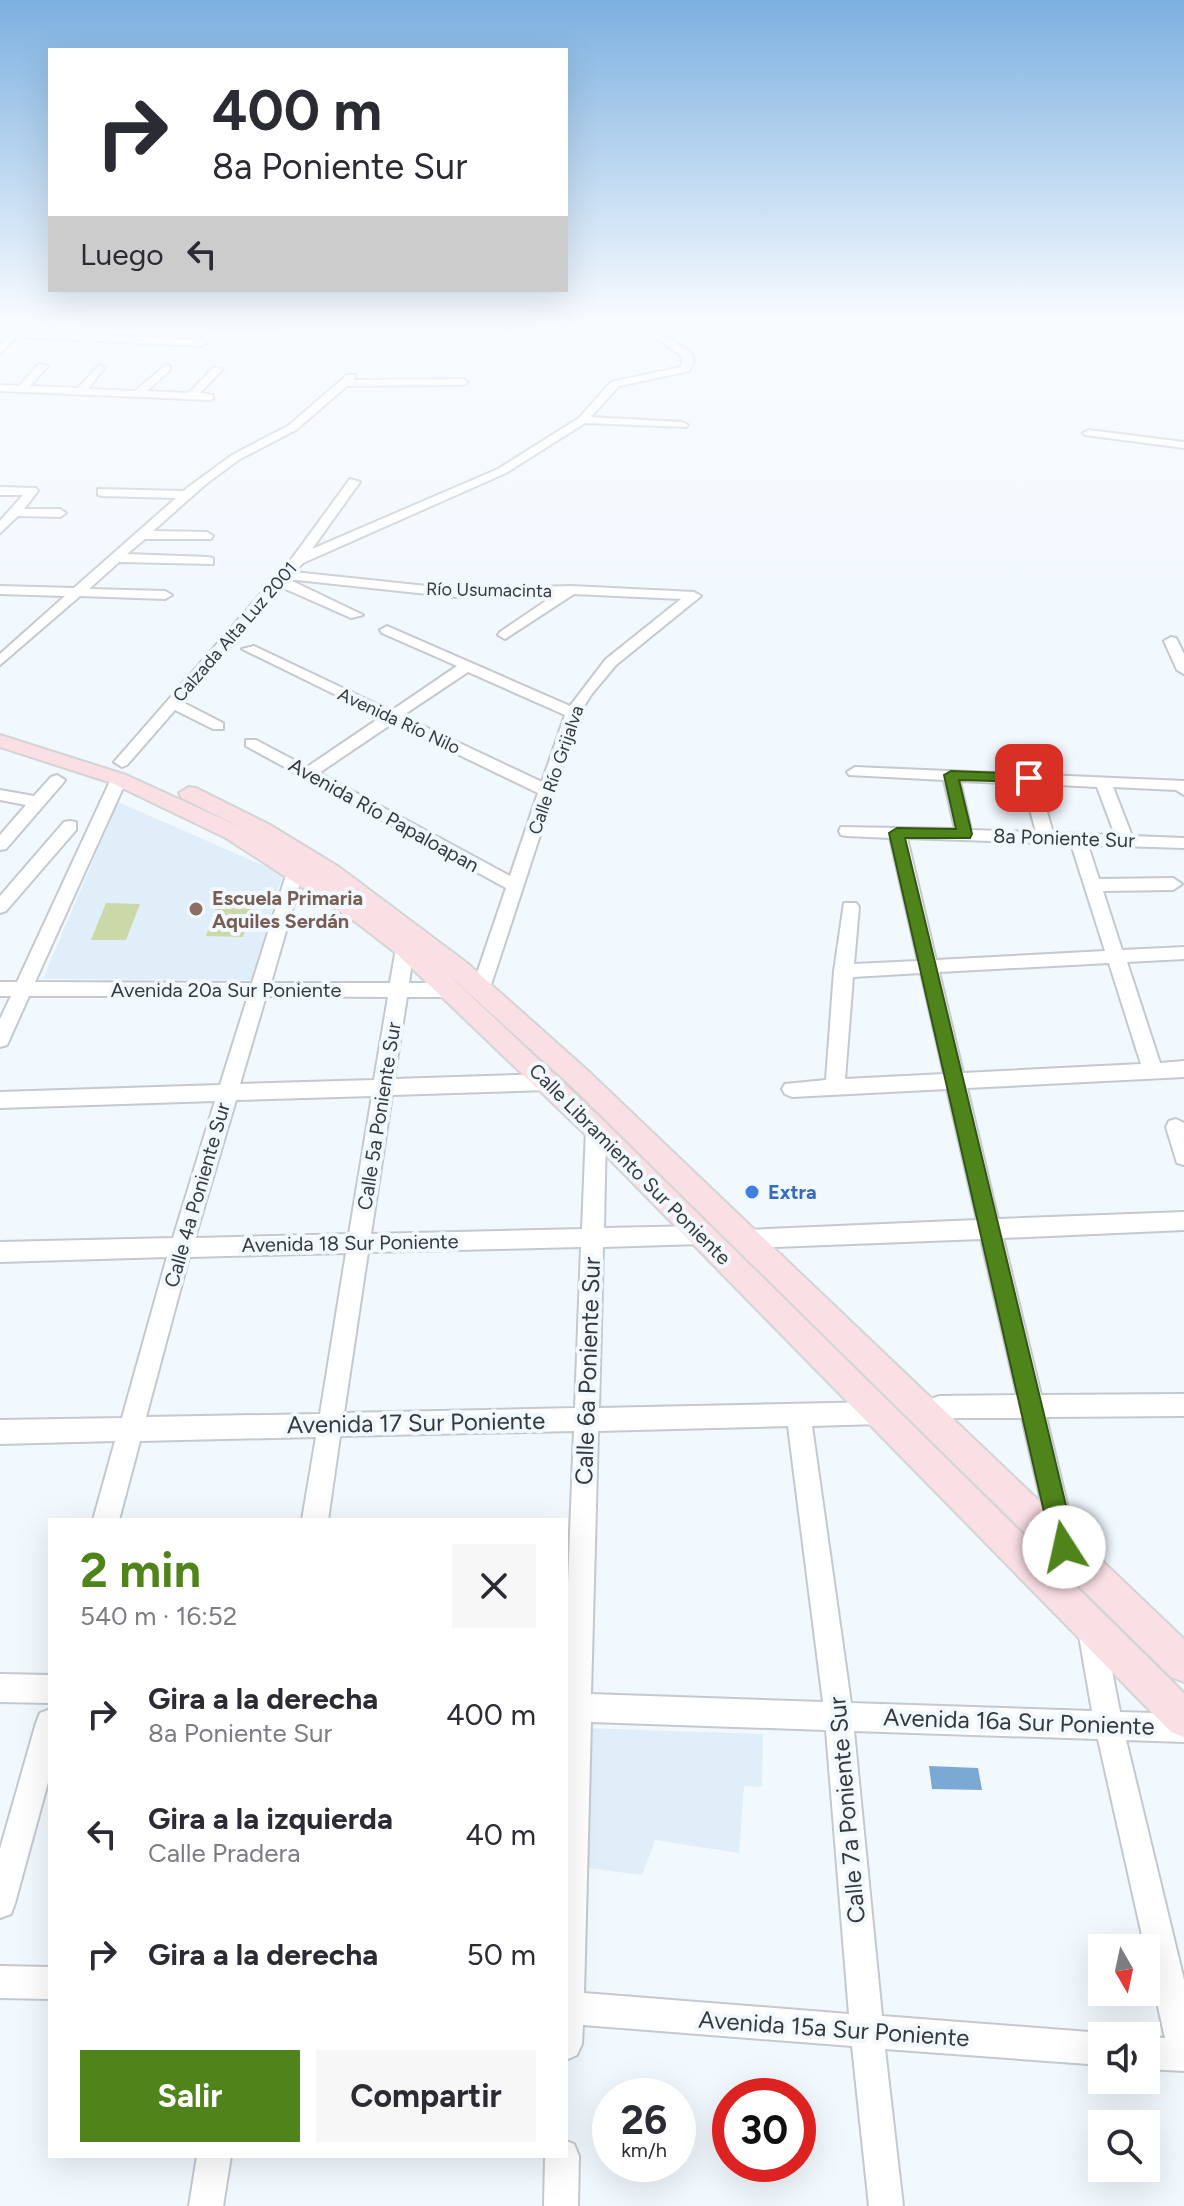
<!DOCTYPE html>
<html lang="es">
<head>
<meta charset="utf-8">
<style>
	body { margin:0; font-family:Figtree,sans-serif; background:#f7f7f7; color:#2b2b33; height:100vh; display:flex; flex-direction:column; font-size:30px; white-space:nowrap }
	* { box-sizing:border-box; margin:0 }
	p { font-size:26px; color:#7c7c81 }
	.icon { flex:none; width:44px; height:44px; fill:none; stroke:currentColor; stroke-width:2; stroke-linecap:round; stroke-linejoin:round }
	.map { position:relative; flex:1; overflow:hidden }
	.side { position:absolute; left:48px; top:1518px; width:520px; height:640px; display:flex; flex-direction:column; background:#fff; border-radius:0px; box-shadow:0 8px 32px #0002 }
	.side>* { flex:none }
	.hud { position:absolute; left:48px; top:48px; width:520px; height:244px; border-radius:0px; box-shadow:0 8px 32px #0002; background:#fff; color:#2b2b33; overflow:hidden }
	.needle { width:52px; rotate:171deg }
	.buttons { position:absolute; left:1088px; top:1934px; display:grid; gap:16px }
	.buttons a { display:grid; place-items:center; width:72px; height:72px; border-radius:0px; background:#fff; box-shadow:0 8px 32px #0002; font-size:40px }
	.speed { position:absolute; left:592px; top:2078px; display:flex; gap:16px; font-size:40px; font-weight:700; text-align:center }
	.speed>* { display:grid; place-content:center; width:104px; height:104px; border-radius:50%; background:#fff; box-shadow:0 8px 32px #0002; line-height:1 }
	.speed small { font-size:20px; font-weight:400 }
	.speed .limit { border:12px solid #d22; background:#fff; color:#111 }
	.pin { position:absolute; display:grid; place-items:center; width:68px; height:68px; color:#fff; margin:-34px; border-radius:16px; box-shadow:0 4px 12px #0006 }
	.me { position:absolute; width:88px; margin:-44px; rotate:350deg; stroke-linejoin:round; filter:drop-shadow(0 0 6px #0008) }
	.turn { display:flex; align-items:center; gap:28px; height:168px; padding:0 32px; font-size:36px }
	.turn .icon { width:104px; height:104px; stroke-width:2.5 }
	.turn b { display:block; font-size:56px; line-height:68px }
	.then { display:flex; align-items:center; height:76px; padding:0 32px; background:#0003; gap:16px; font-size:30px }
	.round { display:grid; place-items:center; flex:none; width:84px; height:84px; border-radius:0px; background:#f7f7f7 }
	.headline { display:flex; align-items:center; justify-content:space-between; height:136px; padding:0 32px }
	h1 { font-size:48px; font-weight:700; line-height:60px; color:#4f841b }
	.primary-button { display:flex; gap:16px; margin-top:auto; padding:16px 32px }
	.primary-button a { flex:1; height:92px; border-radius:0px; background:#4f841b; color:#fff; font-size:32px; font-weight:700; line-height:92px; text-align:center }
	.primary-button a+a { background:#f7f7f7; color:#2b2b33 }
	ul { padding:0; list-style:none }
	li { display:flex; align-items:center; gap:24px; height:120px; padding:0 32px }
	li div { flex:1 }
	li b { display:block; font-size:30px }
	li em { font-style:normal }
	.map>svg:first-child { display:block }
	.built { fill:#e0eef9 }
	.green { fill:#cbd8a7 }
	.water { fill:#7ba9d4 }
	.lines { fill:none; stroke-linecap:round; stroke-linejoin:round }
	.minor-casing { stroke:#c3c9cf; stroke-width:4 }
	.major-casing { stroke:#d3d4d4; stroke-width:4 }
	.minor { fill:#fff; fill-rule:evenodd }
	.major { fill:#fadfe5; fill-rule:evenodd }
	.route { fill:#4f841b; stroke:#335612; stroke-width:2 }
	.education-dot { fill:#8d6e63; stroke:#f1f8fe; stroke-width:3 }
	.shop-dot { fill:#3f7fe0; stroke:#f1f8fe; stroke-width:3 }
	.labels { text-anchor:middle; stroke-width:8; stroke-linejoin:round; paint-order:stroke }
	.far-street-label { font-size:18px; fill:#373a3c; stroke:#f1f8fe }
	.street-label { font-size:20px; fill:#373a3c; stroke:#f1f8fe }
	.education-label { font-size:20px; font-weight:bold; fill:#785e54; stroke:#f1f8fe; text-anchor:start }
	.shop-label { font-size:20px; font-weight:bold; fill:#366cbe; stroke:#f1f8fe; text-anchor:start }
	.near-street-label { font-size:24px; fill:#373a3c; stroke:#f1f8fe }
</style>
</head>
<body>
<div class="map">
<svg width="1184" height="2206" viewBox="0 0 1184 2206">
	<rect width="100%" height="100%" fill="#f1f8fe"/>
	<g class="built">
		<polygon points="118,802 283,874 251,980 43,979"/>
		<polygon points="587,1728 763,1734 762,1787 744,1786 739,1853 655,1840 642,1875 579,1867"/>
	</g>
	<g class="green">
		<polygon points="221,894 257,895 243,937 206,936"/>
		<polygon points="106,903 140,904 126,940 91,940"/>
	</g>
	<polygon class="water" points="929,1766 978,1768 982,1790 932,1789"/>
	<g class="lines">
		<g class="minor-casing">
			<g id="minor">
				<polygon points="184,324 283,324 269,330"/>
				<path d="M 637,324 L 649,324 L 692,354 L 694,362 L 689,371 L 619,386 L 591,417 L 682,422 L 688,425 L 686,427 L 585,423 L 506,473 L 303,563 L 294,572 L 455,589 L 571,586 L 694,592 L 701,596 L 616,665 L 591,695 L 580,713 L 490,988 L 481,995 L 472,988 L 506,888 L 246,746 L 246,740 L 256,740 L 307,767 L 381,717 L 242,649 L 254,646 L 391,711 L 457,666 L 382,633 L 380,630 L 387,626 L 570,706 L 606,659 L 681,599 L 574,594 L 505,639 L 498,635 L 500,632 L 556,594 L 455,597 L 288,579 L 363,615 L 351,618 L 281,587 L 182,702 L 223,723 L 223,729 L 213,729 L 175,710 L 127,765 L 122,767 L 114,762 L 293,557 L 350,479 L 360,482 L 312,549 L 498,469 L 579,418 L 611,382 L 681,367 L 683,357 ZM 468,672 L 565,715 L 542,782 L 402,716 ZM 393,723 L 538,793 L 510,876 L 319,773 Z"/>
				<polygon points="13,331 201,340 206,343 201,346 16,337 0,354 0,344"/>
				<polygon points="39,364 48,366 30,386 78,388 99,365 104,368 88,389 135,391 166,365 170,366 170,370 147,391 189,393 214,367 223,369 200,393 213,395 213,399 209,400 0,391 0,385 19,386"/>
				<polygon points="347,375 355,375 354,380 463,379 468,382 463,385 347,386 296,430 240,459 206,484 153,531 207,532 213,536 211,539 145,539 127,554 208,557 213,558 213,564 119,562 89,589 165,591 172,595 165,599 80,596 0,665 0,654 65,596 0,594 0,586 74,588 176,498 102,496 98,495 98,489 183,491 232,455 288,426"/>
				<polygon points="1089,430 1184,442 1184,448 1085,435 1083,433"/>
				<polygon points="0,487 36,488 38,491 24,509 60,509 66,513 60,517 18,516 0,533 0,521 23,495 0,495"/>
				<polygon points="1171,637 1176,638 1184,654 1184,674 1177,670 1164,641"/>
				<path d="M 855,767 L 1184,781 L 1184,795 L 1176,790 L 1113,787 L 1132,836 L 1184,838 L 1184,848 L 1088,845 L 1099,879 L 1173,878 L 1182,884 L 1173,890 L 1103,891 L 1122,950 L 1184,947 L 1184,959 L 1127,962 L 1160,1063 L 1184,1061 L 1184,1077 L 967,1088 L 998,1219 L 1184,1212 L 1184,1230 L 1003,1238 L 1041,1395 L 1184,1394 L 1184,1416 L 1046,1417 L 1077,1545 L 1073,1554 L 1064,1558 L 1055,1554 L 1051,1545 L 1022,1418 L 940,1418 L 925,1422 L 916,1419 L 913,1411 L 916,1403 L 940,1396 L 1017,1395 L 981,1239 L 746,1248 L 738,1246 L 735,1239 L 738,1232 L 746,1230 L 977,1220 L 947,1089 L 792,1097 L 785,1094 L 782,1089 L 785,1084 L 826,1080 L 834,971 L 844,903 L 856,903 L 859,907 L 854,964 L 918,961 L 890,838 L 847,836 L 841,835 L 839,831 L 841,827 L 955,829 L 944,780 L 849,775 L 847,772 ZM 960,781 L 1023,784 L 1036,832 L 971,830 ZM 1039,784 L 1097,787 L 1115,835 L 1053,833 ZM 907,838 L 1071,844 L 1105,951 L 936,960 ZM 1109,963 L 1141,1064 L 963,1073 L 939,972 ZM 921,973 L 944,1074 L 845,1079 L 853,977 Z"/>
				<path d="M 119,774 L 127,779 L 35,982 L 252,983 L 287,872 L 289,868 L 301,868 L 303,872 L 271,983 L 390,983 L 396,948 L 399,944 L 411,944 L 414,948 L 409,983 L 452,983 L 461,990 L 452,997 L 407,997 L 394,1079 L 549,1074 L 556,1077 L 559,1082 L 556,1087 L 549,1090 L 392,1095 L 371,1234 L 582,1229 L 586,1129 L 589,1123 L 603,1123 L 606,1129 L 604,1228 L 700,1226 L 708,1228 L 711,1235 L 708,1242 L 700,1244 L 603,1247 L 599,1408 L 879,1402 L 888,1405 L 891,1413 L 888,1421 L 879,1424 L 812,1426 L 851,1703 L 1092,1711 L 1078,1630 L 1081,1620 L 1091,1617 L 1101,1620 L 1104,1630 L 1120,1712 L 1184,1714 L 1184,1742 L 1126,1740 L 1184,1980 L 1184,2071 L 1146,2069 L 1146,2037 L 1165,2038 L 1098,1739 L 854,1731 L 882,2016 L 1102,2033 L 1110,2036 L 1102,2036 L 1102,2065 L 885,2049 L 903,2206 L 869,2206 L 852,2046 L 583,2025 L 582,2044 L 577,2055 L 566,2060 L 566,1633 L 574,1431 L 340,1436 L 328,1520 L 302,1520 L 316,1437 L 140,1441 L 119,1520 L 93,1520 L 115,1441 L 0,1444 L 0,1420 L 122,1418 L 167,1257 L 0,1262 L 0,1242 L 173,1238 L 215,1101 L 0,1108 L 0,1092 L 220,1085 L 248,996 L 29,996 L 7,1045 L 0,1047 L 0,1019 L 11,996 L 0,996 L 0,982 L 17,982 L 111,779 ZM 266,996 L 388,997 L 374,1080 L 240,1084 ZM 372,1096 L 349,1234 L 195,1238 L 236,1100 ZM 581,1247 L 575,1408 L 344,1413 L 368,1252 ZM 346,1253 L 320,1414 L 146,1417 L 189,1257 ZM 788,1426 L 823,1702 L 591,1694 L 598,1431 ZM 591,1722 L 826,1730 L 849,2014 L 584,1993 Z"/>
				<polygon points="57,775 65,780 63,783 6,849 0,850 0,835 26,805 0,800 0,790 34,796 51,777"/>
				<polygon points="70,821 76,822 76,830 6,911 0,913 0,896 64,822"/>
				<polygon points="1176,1119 1184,1123 1184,1165 1177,1163 1166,1127 1169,1121"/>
				<polygon points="0,1674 50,1675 50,1703 0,1702"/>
				<polygon points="50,1709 50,1775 15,1903 11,1914 0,1918 0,1849 36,1723 40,1713"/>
				<polygon points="0,1966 50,1967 50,1999 0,1998"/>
				<polygon points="566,2141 574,2144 579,2156 578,2206 544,2206 545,2156 566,2156"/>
				<polygon points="197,2156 231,2156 223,2206 189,2206"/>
			</g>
		</g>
		<g class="major-casing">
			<polygon id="major" points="0,735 126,775 240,827 182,798 179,793 189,787 196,788 270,825 339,867 467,963 587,1070 1184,1639 1184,1682 1171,1677 569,1084 440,967 605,1122 1184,1693 1184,1737 1171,1732 587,1136 397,954 357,923 226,838 112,783 0,747"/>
		</g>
		<use href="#minor" class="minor"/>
		<use href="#major" class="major"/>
	</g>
	<linearGradient id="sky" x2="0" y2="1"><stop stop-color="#7cb0e0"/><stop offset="0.51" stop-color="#f9fcff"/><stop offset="1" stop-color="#f9fcff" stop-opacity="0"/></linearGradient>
	<rect width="1184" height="633" fill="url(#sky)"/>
	<polygon class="route" points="951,771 1029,774 1036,778 1029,782 959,780 972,834 970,838 905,838 1076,1547 1072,1555 1064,1558 1056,1555 1052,1547 889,833 897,828 956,829 944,775"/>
	<circle class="education-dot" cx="196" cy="909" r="8"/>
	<circle class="shop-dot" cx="752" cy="1192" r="8"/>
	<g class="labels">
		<g class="far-street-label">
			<text transform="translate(489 590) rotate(1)" y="6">Río Usumacinta</text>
			<text transform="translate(235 632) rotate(-49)" y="6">Calzada Alta Luz 2001</text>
			<text transform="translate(399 721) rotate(25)" y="6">Avenida Río Nilo</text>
			<text transform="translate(556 770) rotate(-71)" y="6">Calle Río Grijalva</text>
		</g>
		<g class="street-label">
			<text transform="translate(384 815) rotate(29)" y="7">Avenida Río Papaloapan</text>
			<text transform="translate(1064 838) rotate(2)" y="7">8a Poniente Sur</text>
			<text x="226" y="997">Avenida 20a Sur Poniente</text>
			<text transform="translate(379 1116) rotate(-81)" y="7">Calle 5a Poniente Sur</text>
			<text transform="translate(630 1164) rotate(45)" y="7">Calle Libramiento Sur Poniente</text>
			<text transform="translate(197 1195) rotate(-74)" y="7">Calle 4a Poniente Sur</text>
			<text transform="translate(350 1243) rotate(-1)" y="7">Avenida 18 Sur Poniente</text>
		</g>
		<g class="education-label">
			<text x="212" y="905">Escuela Primaria<tspan x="212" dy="23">Aquiles Serdán</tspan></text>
		</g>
		<g class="shop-label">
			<text x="768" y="1199">Extra</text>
		</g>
		<g class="near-street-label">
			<text transform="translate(588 1371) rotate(-88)" y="8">Calle 6a Poniente Sur</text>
			<text transform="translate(416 1423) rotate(-1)" y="8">Avenida 17 Sur Poniente</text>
			<text transform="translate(1019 1722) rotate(2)" y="8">Avenida 16a Sur Poniente</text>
			<text transform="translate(847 1810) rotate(-95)" y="8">Calle 7a Poniente Sur</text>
			<text transform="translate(834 2029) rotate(4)" y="8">Avenida 15a Sur Poniente</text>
		</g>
	</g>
</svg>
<div class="buttons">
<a><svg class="needle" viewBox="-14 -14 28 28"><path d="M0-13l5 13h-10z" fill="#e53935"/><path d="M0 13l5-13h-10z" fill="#7c7c81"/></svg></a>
<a><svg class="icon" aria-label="sound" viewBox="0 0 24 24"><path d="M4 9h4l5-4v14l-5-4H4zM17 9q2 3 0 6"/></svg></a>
<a><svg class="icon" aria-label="search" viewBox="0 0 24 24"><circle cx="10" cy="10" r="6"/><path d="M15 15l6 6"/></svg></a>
</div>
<div class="speed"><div>26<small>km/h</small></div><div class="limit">30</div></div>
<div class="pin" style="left:1029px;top:778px;background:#d93025"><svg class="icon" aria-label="arrive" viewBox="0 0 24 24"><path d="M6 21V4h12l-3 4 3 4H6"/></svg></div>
<svg class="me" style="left:1064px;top:1547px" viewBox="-20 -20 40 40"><circle r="19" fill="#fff"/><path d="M0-13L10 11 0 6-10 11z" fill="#4f841b"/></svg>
<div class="hud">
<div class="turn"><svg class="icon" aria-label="right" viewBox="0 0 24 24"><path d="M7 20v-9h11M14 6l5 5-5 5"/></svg><div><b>400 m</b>8a Poniente Sur</div></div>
<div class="then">Luego<svg class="icon" aria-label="left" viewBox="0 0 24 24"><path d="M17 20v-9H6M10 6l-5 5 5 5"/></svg></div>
</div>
<section class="side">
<div class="headline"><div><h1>2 min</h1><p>540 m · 16:52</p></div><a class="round"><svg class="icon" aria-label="close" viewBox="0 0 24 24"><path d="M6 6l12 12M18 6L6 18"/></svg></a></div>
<ul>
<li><svg class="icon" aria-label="right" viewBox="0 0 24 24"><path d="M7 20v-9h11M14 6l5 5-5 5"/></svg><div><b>Gira a la derecha</b><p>8a Poniente Sur</p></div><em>400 m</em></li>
<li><svg class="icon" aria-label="left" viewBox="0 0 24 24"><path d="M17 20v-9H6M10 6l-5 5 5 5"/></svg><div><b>Gira a la izquierda</b><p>Calle Pradera</p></div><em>40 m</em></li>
<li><svg class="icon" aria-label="right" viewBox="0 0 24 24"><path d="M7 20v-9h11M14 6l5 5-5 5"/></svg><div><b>Gira a la derecha</b></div><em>50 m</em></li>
</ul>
<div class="primary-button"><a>Salir</a><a>Compartir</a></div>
</section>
</div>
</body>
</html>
